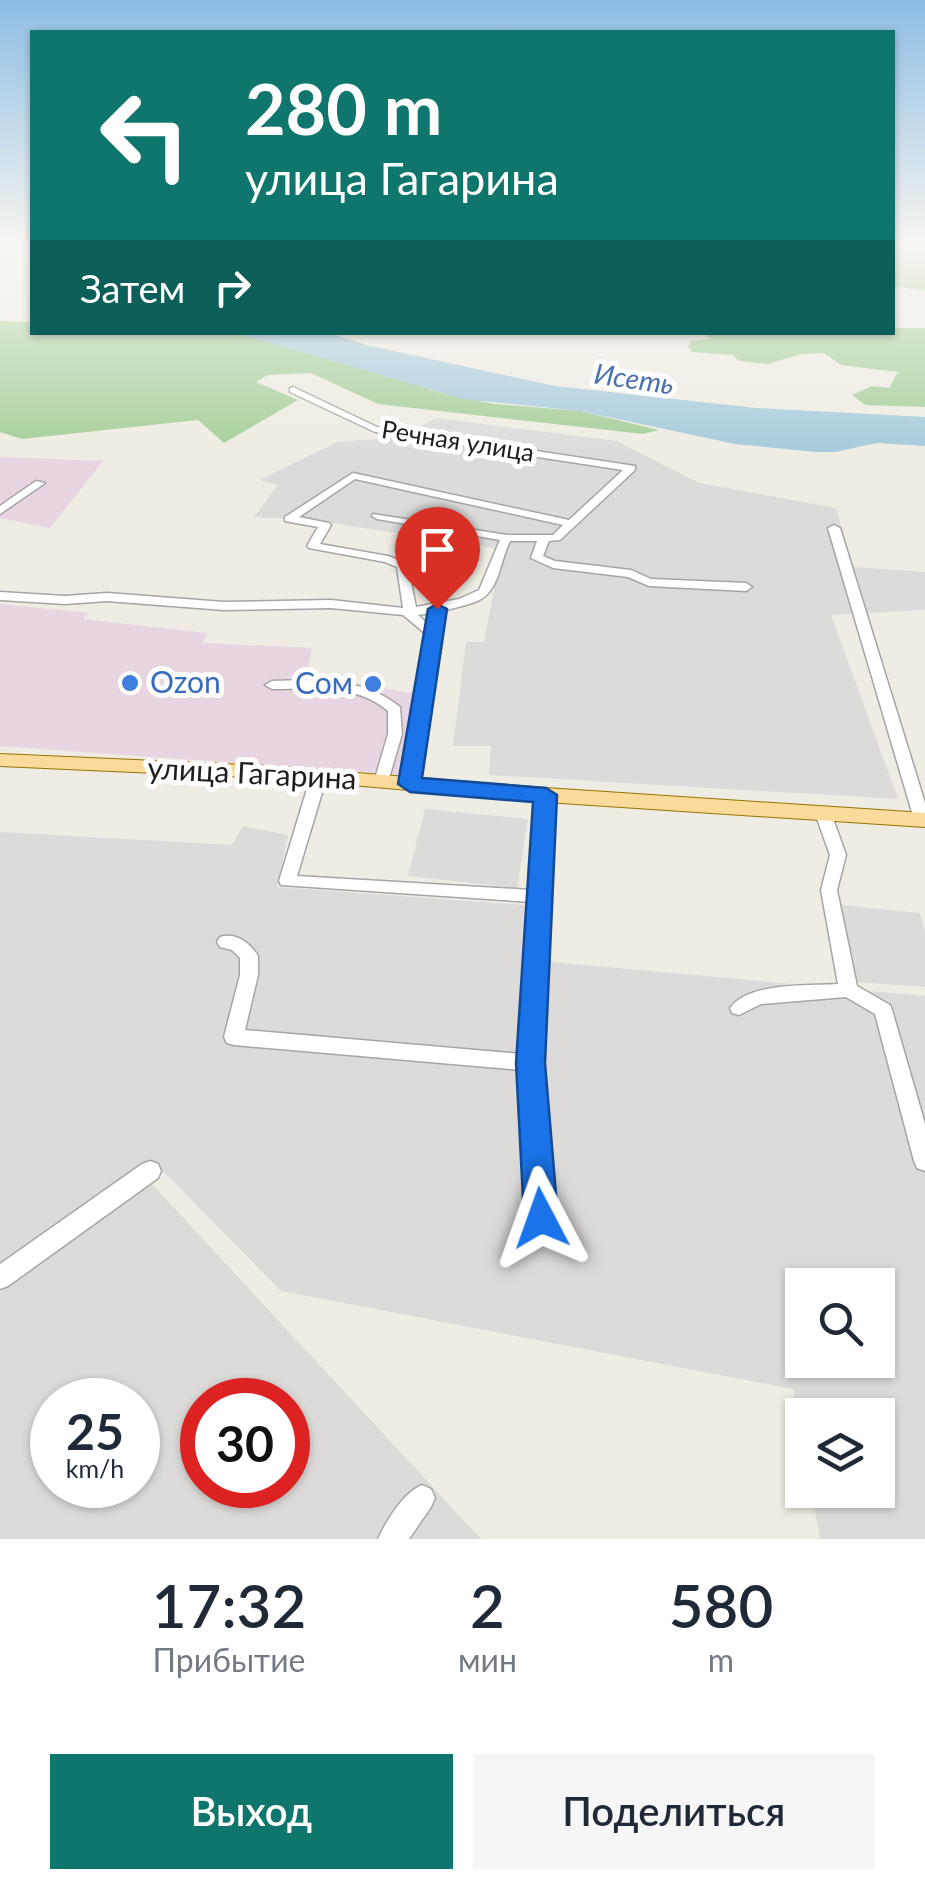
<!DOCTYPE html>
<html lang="ru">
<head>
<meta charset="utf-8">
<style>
	body { margin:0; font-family:Lato,sans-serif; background:#f6f6f7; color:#1f2937; height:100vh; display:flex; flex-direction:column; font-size:38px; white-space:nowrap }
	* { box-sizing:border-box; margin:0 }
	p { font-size:32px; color:#747a83 }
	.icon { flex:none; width:55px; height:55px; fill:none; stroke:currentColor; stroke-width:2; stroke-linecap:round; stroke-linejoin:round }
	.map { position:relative; height:1539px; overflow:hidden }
	.drawer { display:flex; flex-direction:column; background:#fff; flex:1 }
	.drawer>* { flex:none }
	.banner { position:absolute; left:30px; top:30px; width:865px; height:305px; border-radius:0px; box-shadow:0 2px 8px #0004; background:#0f766e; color:#fff; overflow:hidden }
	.fabs { position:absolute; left:785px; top:1268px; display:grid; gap:20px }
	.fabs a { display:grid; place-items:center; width:110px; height:110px; border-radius:0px; background:#fff; box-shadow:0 2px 8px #0004; font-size:50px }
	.speed { position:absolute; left:30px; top:1378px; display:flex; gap:20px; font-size:50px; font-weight:700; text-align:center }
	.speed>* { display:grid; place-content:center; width:130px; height:130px; border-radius:50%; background:#fff; box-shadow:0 2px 8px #0004; line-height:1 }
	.speed small { font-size:25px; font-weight:400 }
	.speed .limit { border:15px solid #d22; background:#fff; color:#111 }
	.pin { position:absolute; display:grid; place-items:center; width:85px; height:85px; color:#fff; margin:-102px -42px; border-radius:50% 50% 50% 0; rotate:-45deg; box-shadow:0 0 10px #0007 }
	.pin .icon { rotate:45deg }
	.me { position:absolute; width:110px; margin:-55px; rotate:356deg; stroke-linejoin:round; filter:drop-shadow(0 0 8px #0008) }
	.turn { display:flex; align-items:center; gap:35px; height:210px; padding:0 50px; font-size:45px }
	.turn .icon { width:130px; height:130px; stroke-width:2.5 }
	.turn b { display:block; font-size:70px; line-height:85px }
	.then { display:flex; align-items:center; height:95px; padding:0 50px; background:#0003; gap:20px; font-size:38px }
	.eta { display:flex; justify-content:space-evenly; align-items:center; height:170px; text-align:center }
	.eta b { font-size:60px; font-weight:600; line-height:70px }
	.cta { display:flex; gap:20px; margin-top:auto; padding:20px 50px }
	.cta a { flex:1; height:115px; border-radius:0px; background:#0f766e; color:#fff; font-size:40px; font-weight:600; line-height:115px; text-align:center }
	.cta a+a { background:#f6f6f7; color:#1f2937 }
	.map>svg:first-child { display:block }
	.residential { fill:#dcdbda; fill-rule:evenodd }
	.industrial { fill:#e8d5e2 }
	.forest { fill:#a3ce98 }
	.water { fill:#a4cadc }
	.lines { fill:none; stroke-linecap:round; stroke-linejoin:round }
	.minor-casing { stroke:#a5a5a5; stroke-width:3 }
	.major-casing { stroke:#967301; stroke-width:2 }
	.minor { fill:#fff; fill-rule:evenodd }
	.major { fill:#fbdb9c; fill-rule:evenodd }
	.route { fill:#1a73e8; stroke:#114b97; stroke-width:2.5 }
	.shop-dot { fill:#3f7fe0; stroke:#fff; stroke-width:4 }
	.labels { text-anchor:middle; stroke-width:10; stroke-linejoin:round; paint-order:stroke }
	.far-street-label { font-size:25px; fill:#1e1e1e; stroke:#fff }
	.far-water-label { font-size:28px; font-style:italic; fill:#4a72ad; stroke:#fff }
	.shop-label { font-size:30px; fill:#366cbe; stroke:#fff; text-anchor:start }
	.street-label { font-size:30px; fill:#1e1e1e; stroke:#fff }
</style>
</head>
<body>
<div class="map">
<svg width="925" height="1539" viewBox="0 0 925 1539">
	<rect width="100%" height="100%" fill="#efece3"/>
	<g class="residential">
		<polygon points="436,418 617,441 699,483 836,508 853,567 925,572 925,610 831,615 898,799 489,775 491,746 453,746 466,642 484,642 502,549 305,519 254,517 278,485 260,480 337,442 401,437"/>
		<polygon points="425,809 528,819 517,888 408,876"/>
		<path d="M 243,826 L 288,835 L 277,887 L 551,907 L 551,962 L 925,996 L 925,1539 L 820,1539 L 811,1490 L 878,1490 L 878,1415 L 802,1415 L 802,1441 L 793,1389 L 281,1291 L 151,1159 L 0,1265 L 0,832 L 232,845 ZM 802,1285 L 878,1285 L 878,1360 L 802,1360 Z"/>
		<polygon points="841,905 920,913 925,932 925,987 857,982"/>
		<path d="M 150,1182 L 481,1539 L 0,1539 L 0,1292 ZM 52,1400 L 138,1400 L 138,1485 L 52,1485 ZM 202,1400 L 288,1400 L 288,1485 L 202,1485 Z"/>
	</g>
	<g class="industrial">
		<polygon points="0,457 103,461 50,528 0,518"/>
		<polygon points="0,604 88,613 83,619 207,633 202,643 312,648 307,676 419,694 403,775 0,746"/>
	</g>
	<g class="forest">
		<polygon points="892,245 925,245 925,291 893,286"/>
		<polygon points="0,321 32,322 32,332 236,333 339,360 444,394 495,404 580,411 659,430 643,434 378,404 311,373 268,375 256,382 298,400 224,443 198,420 22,439 0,432"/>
		<polygon points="893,328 925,328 925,407 865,405 852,395 872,386 889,388 898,372 841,365 824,353 802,354 768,364 739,361 733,355 692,352 688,346 691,341 711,339 702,333 892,332"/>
	</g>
	<polygon class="water" points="236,333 330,333 366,345 555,386 756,408 925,417 925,446 876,443 836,452 816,452 735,444 580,411 463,399"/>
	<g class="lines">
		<g class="minor-casing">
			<g id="minor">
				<path d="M 293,387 L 377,427 L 635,466 L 635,470 L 560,540 L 549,541 L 543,556 L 555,561 L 631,570 L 651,579 L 746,583 L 752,587 L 746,591 L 649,586 L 628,577 L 553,568 L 531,558 L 537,541 L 510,541 C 499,563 500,593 475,602 C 464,606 453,608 443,611 L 418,784 L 410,789 L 402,784 L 427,635 L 403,615 L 331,608 L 224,610 L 107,601 L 65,604 L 0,600 L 0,592 L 65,596 L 107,593 L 224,602 L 331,600 L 403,608 L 397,567 L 385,562 L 309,548 L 307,546 L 318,527 L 285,521 L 285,517 L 353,473 L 569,520 L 623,470 L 375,432 L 290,392 L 290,388 ZM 355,479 L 563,525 L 553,535 L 507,535 L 373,514 L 372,516 L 377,519 L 500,540 L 479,590 L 459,599 L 416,607 L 407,563 L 388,556 L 320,544 L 331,525 L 329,523 L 299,517 ZM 430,613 L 428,624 L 418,615 Z"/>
				<polygon points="36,481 45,483 0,514 0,506"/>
				<polygon points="834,525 840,528 925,803 925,823 916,823 914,819 828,528"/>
				<path d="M 304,680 C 339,681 372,684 400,707 L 402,734 L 387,785 L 382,787 L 374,782 L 388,734 L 388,711 C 356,683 312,689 272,689 L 265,685 L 272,681 Z"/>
				<path d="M 319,771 L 327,776 L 297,876 L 532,890 L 538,795 L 546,790 L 554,795 L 540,1063 L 552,1218 L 549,1225 L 541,1228 L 533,1225 L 530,1218 L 521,1070 L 234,1045 L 227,1043 L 224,1037 L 240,975 L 240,958 L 232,950 L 220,947 L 217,942 L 220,937 C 236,932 250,943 258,956 L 258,975 L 245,1030 L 521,1054 L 531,902 L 281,885 L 279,881 L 311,776 Z"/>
				<path d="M 823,808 L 831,813 L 846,855 L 837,890 L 857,986 L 890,1005 L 892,1010 L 925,1124 L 925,1171 L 917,1168 L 914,1161 L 875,1014 L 846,997 L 761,1004 L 739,1015 L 732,1013 L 730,1008 C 749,982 807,986 838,984 L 821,890 L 830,855 L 815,813 Z"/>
				<polygon points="150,1161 158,1164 161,1171 158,1178 8,1286 0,1289 0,1264 142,1164"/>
				<path d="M 422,1485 L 431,1489 L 435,1498 L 431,1507 L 409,1539 L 378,1539 C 386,1521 404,1492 422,1485 Z"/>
			</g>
		</g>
		<g class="major-casing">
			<polygon id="major" points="0,754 270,766 546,788 925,813 925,827 546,802 270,778 0,766"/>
		</g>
		<use href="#minor" class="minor"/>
		<use href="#major" class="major"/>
	</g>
	<linearGradient id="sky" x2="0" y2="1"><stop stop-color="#8dbde3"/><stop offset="0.53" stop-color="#f8f6f2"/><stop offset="1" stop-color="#f8f6f2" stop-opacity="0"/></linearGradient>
	<rect width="925" height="460" fill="url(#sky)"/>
	<polygon class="route" points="437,604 447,609 422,778 546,788 557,795 545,1063 558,1218 553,1229 541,1234 529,1229 524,1218 516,1063 533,802 410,792 398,784 428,609"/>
	<g class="shop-dot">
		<circle cx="130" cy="683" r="10"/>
		<circle cx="373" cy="684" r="10"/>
	</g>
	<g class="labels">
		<g class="far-street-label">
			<text transform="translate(458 441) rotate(9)" y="9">Речная улица</text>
		</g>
		<g class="far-water-label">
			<text transform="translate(634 379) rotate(8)" y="10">Исеть</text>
		</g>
		<g class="shop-label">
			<text x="150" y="693">Ozon</text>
			<text x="353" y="694" text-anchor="end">Сом</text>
		</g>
		<g class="street-label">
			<text transform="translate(252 774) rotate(3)" y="10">улица Гагарина</text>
		</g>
	</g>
</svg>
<div class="fabs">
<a><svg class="icon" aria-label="search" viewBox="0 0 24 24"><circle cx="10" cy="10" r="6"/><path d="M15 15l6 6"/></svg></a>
<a><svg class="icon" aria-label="layers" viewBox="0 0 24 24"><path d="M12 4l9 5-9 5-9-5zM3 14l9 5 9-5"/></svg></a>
</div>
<div class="speed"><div>25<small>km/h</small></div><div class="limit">30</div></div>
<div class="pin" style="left:437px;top:609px;background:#d93025"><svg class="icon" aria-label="arrive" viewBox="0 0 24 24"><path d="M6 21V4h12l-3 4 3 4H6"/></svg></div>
<svg class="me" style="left:541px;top:1218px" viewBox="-20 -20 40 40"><path d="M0-17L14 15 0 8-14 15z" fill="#1a73e8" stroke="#fff" stroke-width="4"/></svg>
<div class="banner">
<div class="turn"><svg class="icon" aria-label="left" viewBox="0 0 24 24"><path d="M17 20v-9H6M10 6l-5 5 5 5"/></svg><div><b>280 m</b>улица Гагарина</div></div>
<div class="then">Затем<svg class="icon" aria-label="right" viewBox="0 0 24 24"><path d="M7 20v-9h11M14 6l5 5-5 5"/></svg></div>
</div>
</div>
<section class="drawer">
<div class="eta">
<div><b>17:32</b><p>Прибытие</p></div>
<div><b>2</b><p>мин</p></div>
<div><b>580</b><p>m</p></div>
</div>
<div class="cta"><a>Выход</a><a>Поделиться</a></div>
</section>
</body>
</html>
